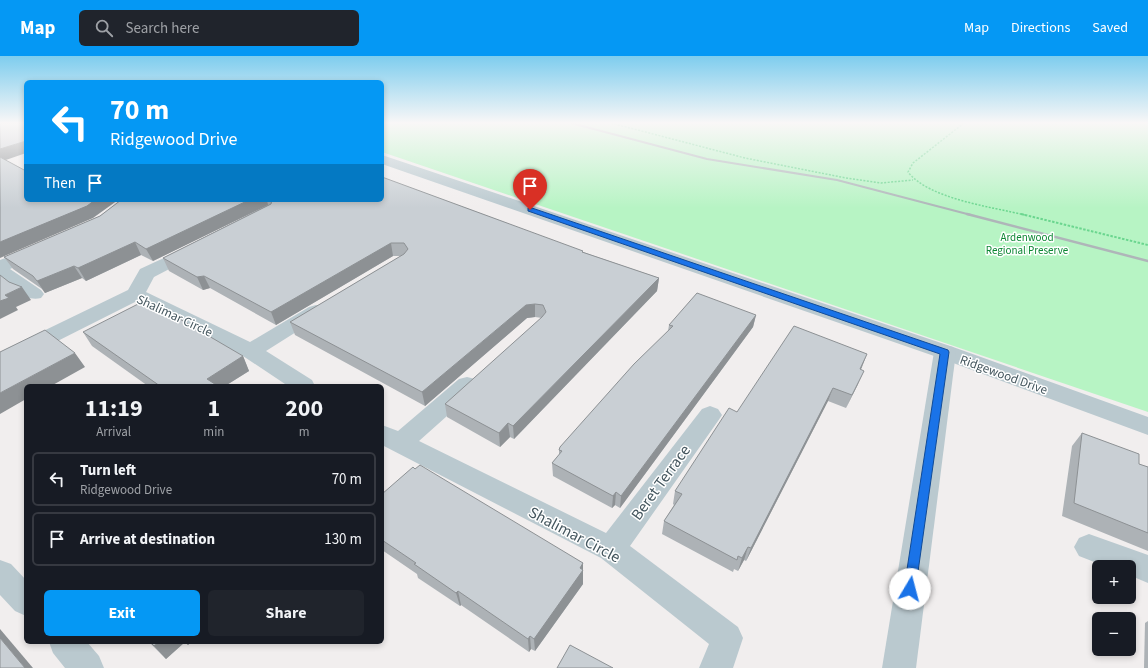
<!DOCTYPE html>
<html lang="en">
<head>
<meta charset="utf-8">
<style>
	body { margin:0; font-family:"Source Sans 3",sans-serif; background:#20242c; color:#f1f3f6; height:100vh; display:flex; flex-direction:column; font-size:15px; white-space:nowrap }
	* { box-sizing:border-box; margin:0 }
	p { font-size:13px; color:#9ea1a6 }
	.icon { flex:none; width:22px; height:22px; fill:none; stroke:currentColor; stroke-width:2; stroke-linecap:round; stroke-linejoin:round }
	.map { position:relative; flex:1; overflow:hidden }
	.sheet { position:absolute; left:24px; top:328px; width:360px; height:260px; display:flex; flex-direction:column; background:#171b24; border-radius:6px; box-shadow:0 2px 6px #0003 }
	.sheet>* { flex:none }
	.banner { position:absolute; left:24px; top:24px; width:360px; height:122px; border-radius:6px; box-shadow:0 2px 6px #0003; background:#0598f4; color:#fff; overflow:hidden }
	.buttons { position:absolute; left:1092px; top:504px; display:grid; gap:8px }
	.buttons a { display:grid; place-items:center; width:44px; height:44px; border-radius:6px; background:#171b24; box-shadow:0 2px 6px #0003; font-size:20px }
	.pin { position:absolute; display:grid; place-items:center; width:34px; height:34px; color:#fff; margin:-41px -17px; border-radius:50% 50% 50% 0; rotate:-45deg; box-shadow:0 0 4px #0007 }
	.pin .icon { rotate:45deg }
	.me { position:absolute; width:44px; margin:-22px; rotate:8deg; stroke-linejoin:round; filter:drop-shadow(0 0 3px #0008) }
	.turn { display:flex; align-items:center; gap:14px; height:84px; padding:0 20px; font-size:18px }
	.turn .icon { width:52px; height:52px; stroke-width:2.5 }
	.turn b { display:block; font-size:28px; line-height:34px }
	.then { display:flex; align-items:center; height:38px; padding:0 20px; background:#0003; gap:8px; font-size:15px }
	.eta { display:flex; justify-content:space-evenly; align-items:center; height:68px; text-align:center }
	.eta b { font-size:24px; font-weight:700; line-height:28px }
	.cta { display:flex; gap:8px; margin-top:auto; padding:8px 20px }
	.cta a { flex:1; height:46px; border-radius:6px; background:#0598f4; color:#fff; font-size:16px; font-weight:700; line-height:46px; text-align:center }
	.cta a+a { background:#20242c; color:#f1f3f6 }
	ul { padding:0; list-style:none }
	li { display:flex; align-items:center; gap:12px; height:54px; margin:0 8px 6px; padding:0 12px; border:2px solid #363941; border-radius:6px }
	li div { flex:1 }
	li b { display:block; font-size:15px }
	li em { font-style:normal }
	header { display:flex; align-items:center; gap:24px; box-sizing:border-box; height:56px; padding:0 20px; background:#0598f4; color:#fff }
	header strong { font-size:19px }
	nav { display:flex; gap:22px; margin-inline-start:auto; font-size:14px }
	.search { width:280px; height:36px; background:#20242c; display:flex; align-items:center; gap:10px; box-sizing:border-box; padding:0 14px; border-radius:6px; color:#9ea1a6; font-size:15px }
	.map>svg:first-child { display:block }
	.green { fill:#b7f4c4 }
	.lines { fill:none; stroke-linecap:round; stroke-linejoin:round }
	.path-far1 { stroke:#6bd68f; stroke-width:1.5; stroke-dasharray:2 1.5; stroke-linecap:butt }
	.path { stroke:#6bd68f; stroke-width:2; stroke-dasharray:2.5 1.5; stroke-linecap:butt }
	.minor { fill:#bac9cf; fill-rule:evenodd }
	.tertiary { fill:#bac9cf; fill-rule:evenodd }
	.rail-far1 { stroke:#afb5b9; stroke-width:2 }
	.rail { stroke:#afb5b9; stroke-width:2.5 }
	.wall { fill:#adb2b6 }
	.shaded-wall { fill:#8d9194 }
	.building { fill:#c9cfd4; stroke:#8d9194 }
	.route { fill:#1a73e8; stroke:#114b97 }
	.labels { text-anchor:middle; stroke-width:3; stroke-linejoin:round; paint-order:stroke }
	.far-park-label { font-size:11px; fill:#0d8734; stroke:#fff }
	.street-label { font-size:13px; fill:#44565e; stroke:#fff }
	.near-street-label { font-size:16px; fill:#44565e; stroke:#fff }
</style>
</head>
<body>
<header>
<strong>Map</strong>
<div class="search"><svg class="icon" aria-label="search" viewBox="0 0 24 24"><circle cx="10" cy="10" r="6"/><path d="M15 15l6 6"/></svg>Search here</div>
<nav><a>Map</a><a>Directions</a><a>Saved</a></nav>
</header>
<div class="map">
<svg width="1148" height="612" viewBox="0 0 1148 612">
	<rect width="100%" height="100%" fill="#f1eeee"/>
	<polygon class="green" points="382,67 1148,67 1148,356 382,96"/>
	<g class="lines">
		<g class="path-far1">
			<polyline points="611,67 745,102 846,122 881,127 913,124"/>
			<path d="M 964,67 L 913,107 L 908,116 C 929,143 992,151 1025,159"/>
		</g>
		<polyline class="path" points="1021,158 1148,189"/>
		<g class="minor">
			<polygon points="382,99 953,291 1148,361 1148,379 937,301 382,108"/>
			<polygon points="192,189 198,190 201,194 198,198 154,221 146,236 250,286 309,251 316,249 323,251 326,255 323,259 266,295 312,324 315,330 288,330 243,300 135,246 8,310 0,312 0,296 128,234 140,213"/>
			<path d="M 37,190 L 43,191 L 46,195 L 43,199 L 10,213 L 41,234 L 44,238 L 41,242 C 25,246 12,232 0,223 L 0,204 Z"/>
			<polygon points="467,321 475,323 478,329 475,335 419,385 606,477 702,353 710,350 718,353 722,359 718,365 630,490 738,571 743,582 733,612 699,612 709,588 601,502 382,389 382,369 398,375 459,323"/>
			<polygon points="1089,478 1148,499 1148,527 1129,519 1129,511 1107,511 1079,500 1074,491 1079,482"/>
			<polygon points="0,504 11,508 26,524 26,560 15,555 0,539"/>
			<polygon points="49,586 87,586 99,600 104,612 65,612 53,597"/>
		</g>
		<polygon class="tertiary" points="945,289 953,291 956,296 916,612 882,612 934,296 937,291"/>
		<polyline class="rail-far1" points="571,67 707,103 837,124 971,159"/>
		<polyline class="rail" points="967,158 1148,205"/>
	</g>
	<g class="wall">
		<polygon points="121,144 382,144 583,196 659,222 657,235 514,383 510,381 500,391 447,361 445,348 542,262 535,261 527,262 425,350 295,279 290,266 401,200 393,200 276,269 210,232 203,234 169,215 163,202 268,149 153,205 141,199 86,225 82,222 45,237 42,233 13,213 4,201 100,160"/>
		<polygon points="756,259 753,271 620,452 615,449 612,452 553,420 552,407 559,399 559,394 668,275 669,269"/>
		<polygon points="83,276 243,300 249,315 225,330 148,330 92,290"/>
		<polygon points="862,311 861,313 858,328 846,352 828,345 746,505 744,504 738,515 734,513 733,516 662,478 664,465 674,449 673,448 675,435 737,356"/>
		<polygon points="1082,377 1139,408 1148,411 1148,495 1062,460 1072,390"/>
		<polygon points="415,413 583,507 583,528 535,595 531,593 529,596 461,549 460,550 418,522 417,518 382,494 382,438"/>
		<polygon points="1148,565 1148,612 1144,612 1145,567"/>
		<polygon points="149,586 191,586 188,589 185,586 166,603"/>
	</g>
	<g class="shaded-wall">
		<polygon points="26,85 26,97 0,106 0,93"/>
		<polygon points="95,144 118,144 93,162 0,202 0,186"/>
		<polygon points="249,144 267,144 268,149 153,205 146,193"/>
		<polygon points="135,186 141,199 86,225 78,212"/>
		<polygon points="391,187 393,200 276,269 271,256"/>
		<polygon points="74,210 82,222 45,237 37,225"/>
		<polygon points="204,220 210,232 203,234 197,221"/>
		<polygon points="659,222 657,235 514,383 513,370"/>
		<polygon points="22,231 31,244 16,251 18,254 0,263 0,245 5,239"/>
		<polygon points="535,248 535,261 527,262 425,350 422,336 526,249"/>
		<polygon points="756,259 753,271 620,452 621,440"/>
		<polygon points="75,297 85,311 51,330 26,330 26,343 0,358 0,337"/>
		<polygon points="867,298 862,311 854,326 860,313"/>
		<polygon points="243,300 249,315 225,330 211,330 207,323"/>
		<polygon points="864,315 858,328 846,352 852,339"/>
		<polygon points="833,332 828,345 746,505 751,492"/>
		<polygon points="508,367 510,381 500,391 499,377"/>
		<polygon points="616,436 615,449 612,452 613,440"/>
		<polygon points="748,491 744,504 738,515 742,502"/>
		<polygon points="583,507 583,528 535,595 534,583"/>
		<polygon points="458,535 461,549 460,550 456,537"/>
		<polygon points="0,573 33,612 25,612 0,582"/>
		<polygon points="530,580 531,593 529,596 528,583"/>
		<polygon points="159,586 185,586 166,603 154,590"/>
		<polygon points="185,586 191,586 188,589"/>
	</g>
	<g class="building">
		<polygon points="0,67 26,67 26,85 0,93"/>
		<polygon points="0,101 26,115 26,144 95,144 87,150 0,186"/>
		<polygon points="382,121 583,195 582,196 659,222 513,370 508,367 499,377 445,348 542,261 546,256 543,249 535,248 526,249 422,336 290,266 404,198 408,193 404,187 391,187 271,256 204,220 197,221 163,202 271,148 272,144 382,144"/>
		<polygon points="121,144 249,144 146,193 135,186 78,212 74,210 37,225 33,220 4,201 100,160"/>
		<polygon points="0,219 9,226 22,231 5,239 9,242 0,245"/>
		<polygon points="697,237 756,259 621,440 616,436 613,440 552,407 562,395 559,394 560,391 634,308 673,270 669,269"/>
		<polygon points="149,245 243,300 207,323 218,330 160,330 83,276 142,246 145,247"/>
		<polygon points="794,270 867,298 860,313 864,315 852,339 833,332 751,492 748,491 742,502 738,500 737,504 664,465 682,438 675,435 729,352 737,356"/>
		<polygon points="45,274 75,297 0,337 0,296"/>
		<polygon points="1082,377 1139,398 1139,408 1148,411 1148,477 1074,447"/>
		<polygon points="420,409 583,507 580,512 583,514 534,583 530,580 528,583 458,535 456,537 414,508 416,507 382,484 382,438 413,411 415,413"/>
		<polygon points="0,582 25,612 0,612"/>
		<polygon points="150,586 159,586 154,590"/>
		<polygon points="570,589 613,612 557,612"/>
	</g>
	<linearGradient id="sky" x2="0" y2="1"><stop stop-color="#7ecdee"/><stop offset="0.44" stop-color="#f9f7f7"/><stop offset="1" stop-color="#f9f7f7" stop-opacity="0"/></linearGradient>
	<rect width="1148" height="152" fill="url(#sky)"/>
	<polygon class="route" points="528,152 532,152 948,294 949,296 915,537 910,539 906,537 904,533 940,298 528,155"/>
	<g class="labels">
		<g class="far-park-label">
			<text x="1027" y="185">Ardenwood<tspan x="1027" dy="13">Regional Preserve</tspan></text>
		</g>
		<g class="street-label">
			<text transform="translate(175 259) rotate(25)" y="5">Shalimar Circle</text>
			<text transform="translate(1004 318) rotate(20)" y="5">Ridgewood Drive</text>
		</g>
		<g class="near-street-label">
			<text transform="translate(660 426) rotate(-54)" y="6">Beret Terrace</text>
			<text transform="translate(575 478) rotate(28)" y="6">Shalimar Circle</text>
		</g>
	</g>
</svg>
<div class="buttons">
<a>+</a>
<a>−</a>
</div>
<div class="pin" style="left:530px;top:154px;background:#d93025"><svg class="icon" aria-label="arrive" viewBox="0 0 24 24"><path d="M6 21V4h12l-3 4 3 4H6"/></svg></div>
<svg class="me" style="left:910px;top:533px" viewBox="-20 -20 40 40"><circle r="19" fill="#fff"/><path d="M0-13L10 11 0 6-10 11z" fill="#1a73e8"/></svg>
<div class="banner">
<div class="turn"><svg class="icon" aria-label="left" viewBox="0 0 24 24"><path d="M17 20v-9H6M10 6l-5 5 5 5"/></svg><div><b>70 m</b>Ridgewood Drive</div></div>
<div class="then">Then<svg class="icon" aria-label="arrive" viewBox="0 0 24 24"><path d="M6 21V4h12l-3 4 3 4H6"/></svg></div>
</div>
<section class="sheet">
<div class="eta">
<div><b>11:19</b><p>Arrival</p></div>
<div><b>1</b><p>min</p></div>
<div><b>200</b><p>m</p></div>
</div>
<ul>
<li><svg class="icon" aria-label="left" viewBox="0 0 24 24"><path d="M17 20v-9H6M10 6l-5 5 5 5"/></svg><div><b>Turn left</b><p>Ridgewood Drive</p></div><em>70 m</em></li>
<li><svg class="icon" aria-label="arrive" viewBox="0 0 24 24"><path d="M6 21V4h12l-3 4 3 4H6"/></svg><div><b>Arrive at destination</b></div><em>130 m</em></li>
</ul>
<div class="cta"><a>Exit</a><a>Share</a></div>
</section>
</div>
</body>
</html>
